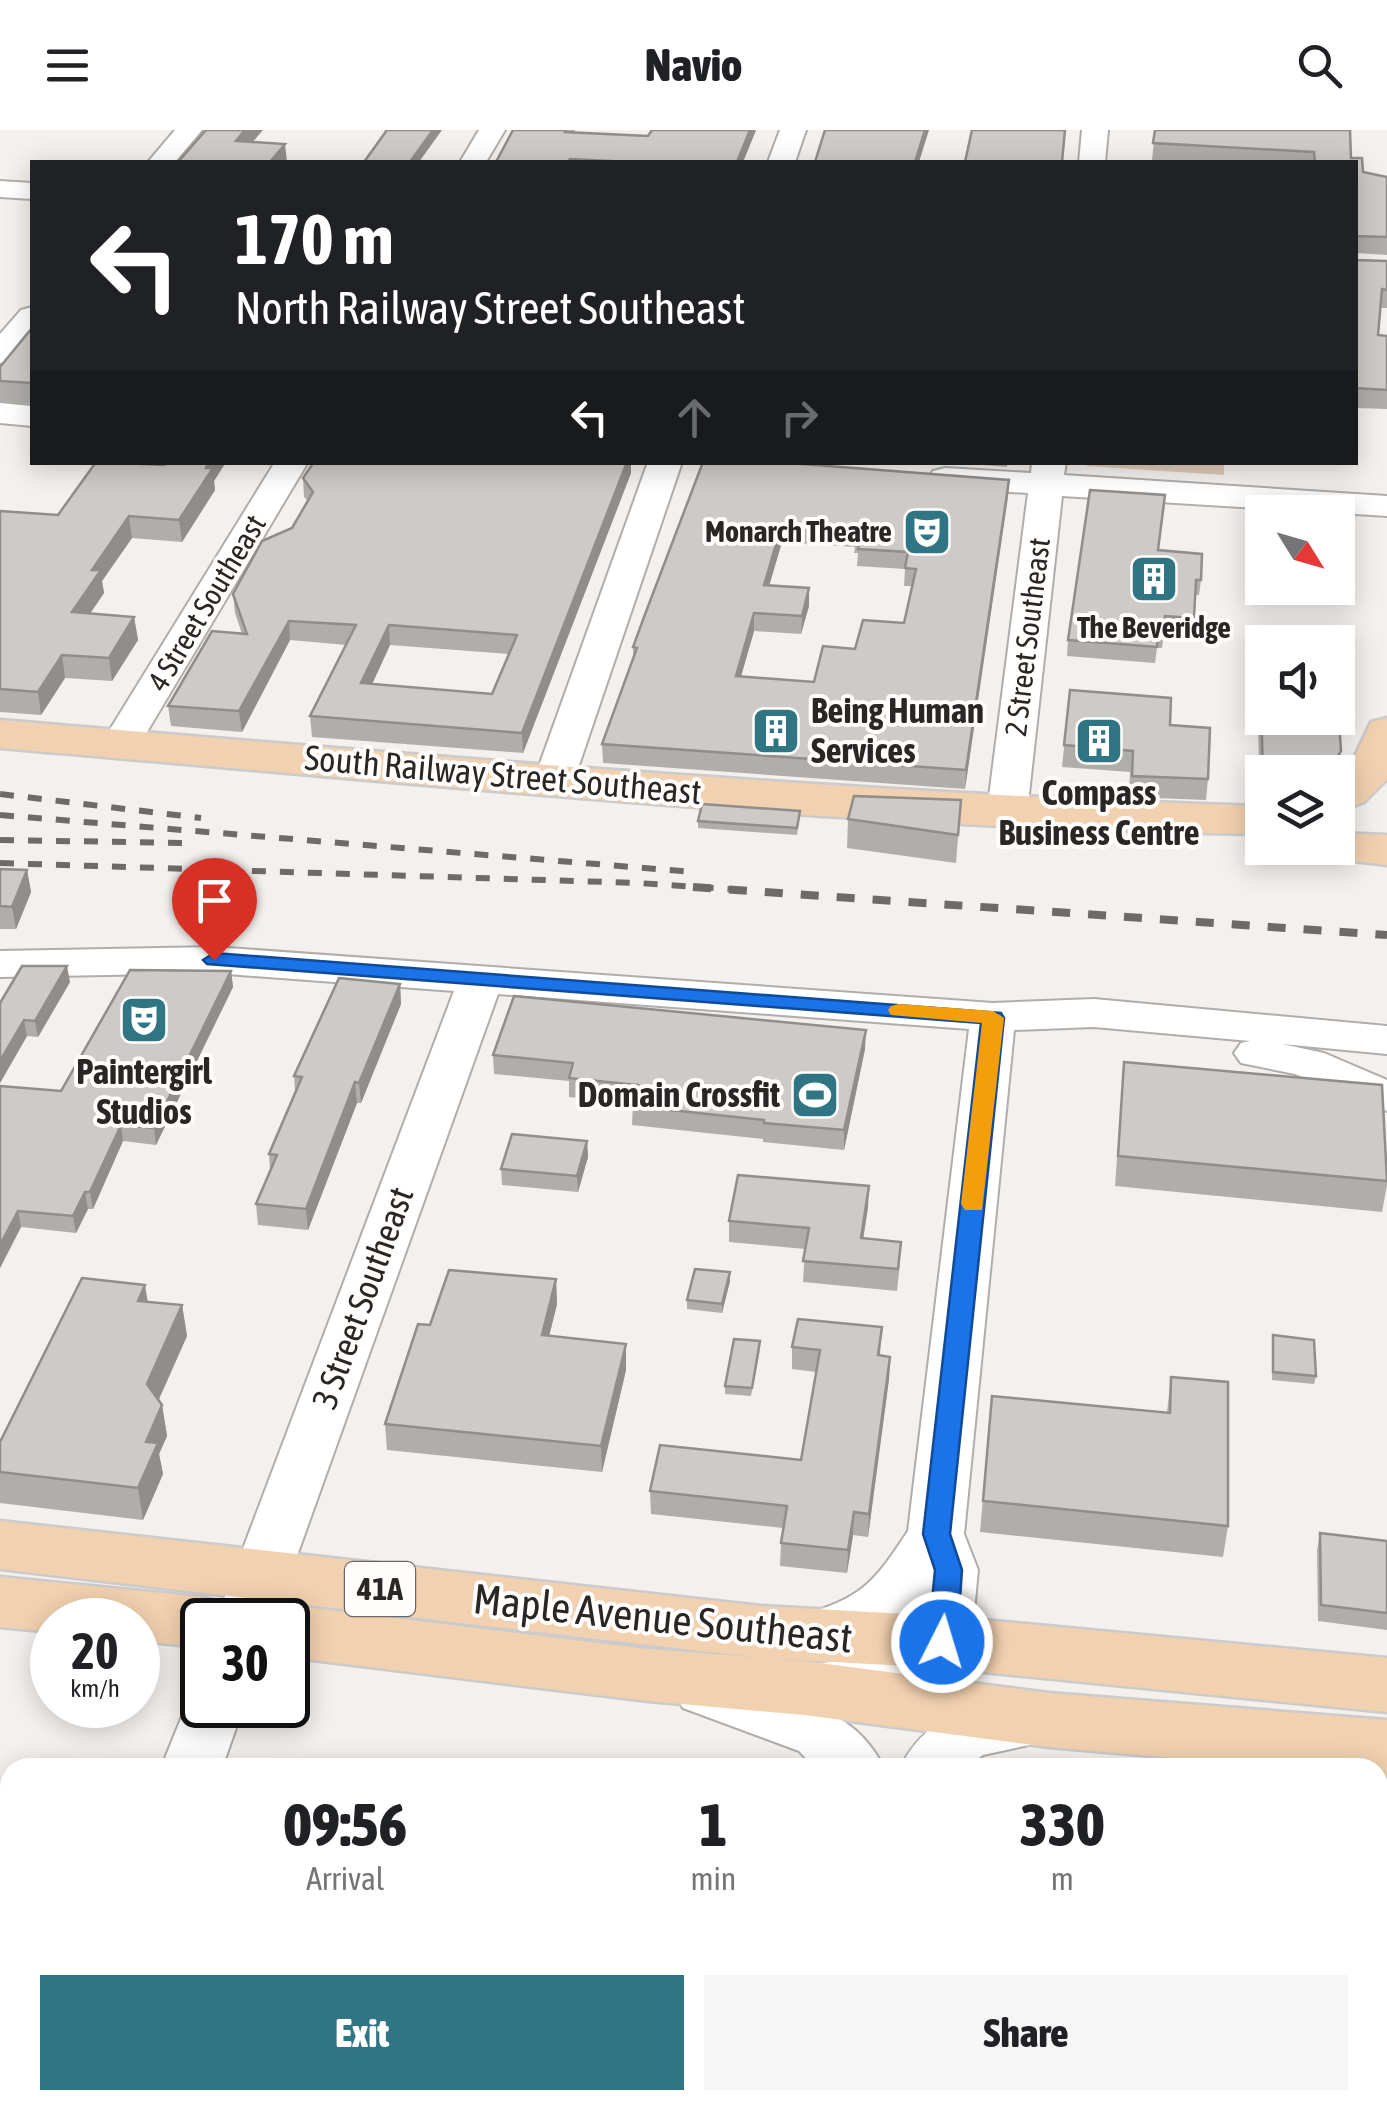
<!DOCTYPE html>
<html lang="en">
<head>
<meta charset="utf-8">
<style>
	body { margin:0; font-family:"Asap Condensed",sans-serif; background:#f6f6f6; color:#202124; height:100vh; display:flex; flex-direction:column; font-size:38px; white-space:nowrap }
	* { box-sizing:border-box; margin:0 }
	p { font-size:32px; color:#757577 }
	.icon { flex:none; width:55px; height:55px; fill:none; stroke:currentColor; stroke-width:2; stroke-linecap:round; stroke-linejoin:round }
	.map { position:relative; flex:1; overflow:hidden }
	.drawer { position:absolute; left:0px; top:1628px; width:1388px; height:352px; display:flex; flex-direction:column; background:#fff; border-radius:30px 30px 0 0; box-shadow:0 5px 25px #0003 }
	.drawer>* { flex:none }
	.top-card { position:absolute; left:30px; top:30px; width:1328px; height:305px; border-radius:0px; box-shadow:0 5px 25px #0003; background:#202124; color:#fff; overflow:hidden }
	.needle { width:65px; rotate:127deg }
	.fabs { position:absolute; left:1245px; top:365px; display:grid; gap:20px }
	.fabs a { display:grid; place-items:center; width:110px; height:110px; border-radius:0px; background:#fff; box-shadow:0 5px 25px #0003; font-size:50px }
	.speed { position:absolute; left:30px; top:1468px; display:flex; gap:20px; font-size:50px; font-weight:700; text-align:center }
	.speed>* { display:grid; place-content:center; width:130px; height:130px; border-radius:50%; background:#fff; box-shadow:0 5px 25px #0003; line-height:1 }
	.speed small { font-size:25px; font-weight:400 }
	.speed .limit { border:5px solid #111; border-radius:15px; background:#fff; color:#111 }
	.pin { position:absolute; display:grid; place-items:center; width:85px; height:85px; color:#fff; margin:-102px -42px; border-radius:50% 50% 50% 0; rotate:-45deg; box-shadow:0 0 10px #0007 }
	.pin .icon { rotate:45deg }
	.me { position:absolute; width:110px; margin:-55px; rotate:5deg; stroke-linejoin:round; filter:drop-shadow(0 0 8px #0008) }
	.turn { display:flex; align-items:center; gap:35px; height:210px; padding:0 40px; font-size:45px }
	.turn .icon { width:130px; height:130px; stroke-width:2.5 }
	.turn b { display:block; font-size:70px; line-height:85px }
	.lanes { display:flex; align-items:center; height:95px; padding:0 40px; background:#0003; justify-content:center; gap:50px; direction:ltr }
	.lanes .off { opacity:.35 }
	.eta { display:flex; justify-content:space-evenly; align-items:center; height:170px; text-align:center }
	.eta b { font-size:60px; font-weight:800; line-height:70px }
	.button { display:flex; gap:20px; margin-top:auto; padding:20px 40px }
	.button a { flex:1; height:115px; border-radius:0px; background:#307584; color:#fff; font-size:40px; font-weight:800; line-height:115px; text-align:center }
	.button a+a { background:#f6f6f6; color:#202124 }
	header { display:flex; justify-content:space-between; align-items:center; height:130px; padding:0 40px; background:#fff; font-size:45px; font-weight:800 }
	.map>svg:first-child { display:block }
	.green { fill:#dcc9b7 }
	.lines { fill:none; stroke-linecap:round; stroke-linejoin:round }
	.minor-casing { stroke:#b0adaa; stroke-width:4 }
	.major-casing { stroke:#cccbcb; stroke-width:5 }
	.minor { fill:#fff; fill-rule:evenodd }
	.major { fill:#f2d1b0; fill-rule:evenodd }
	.rail-far1 { stroke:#6d6b69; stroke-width:6; stroke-dasharray:14 14; stroke-linecap:butt }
	.rail { stroke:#6d6b69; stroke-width:8; stroke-dasharray:18 18; stroke-linecap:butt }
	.wall { fill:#b0aeab; fill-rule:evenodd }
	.shaded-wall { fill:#908d8b }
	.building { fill:#cdcac7; stroke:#908d8b; stroke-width:2.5; fill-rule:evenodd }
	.route { fill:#1a73e8; stroke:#114b97; stroke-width:2.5 }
	.slow { fill:#f59e0b }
	.labels { text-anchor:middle; stroke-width:8; stroke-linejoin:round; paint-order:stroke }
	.far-poi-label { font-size:30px; font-weight:bold; fill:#292726; stroke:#fffefd; text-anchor:end }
	.far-street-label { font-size:30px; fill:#292726; stroke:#fffefd }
	.shield { fill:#fffefd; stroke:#696866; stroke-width:2.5 }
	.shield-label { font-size:32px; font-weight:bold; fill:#292726 }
	.poi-label { font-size:35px; font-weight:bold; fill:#292726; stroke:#fffefd }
	.street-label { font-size:35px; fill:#292726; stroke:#fffefd }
	.near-street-label { font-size:42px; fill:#292726; stroke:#fffefd }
</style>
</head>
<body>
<header><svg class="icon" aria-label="menu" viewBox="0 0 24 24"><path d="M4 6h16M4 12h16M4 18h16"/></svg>Navio<svg class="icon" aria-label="search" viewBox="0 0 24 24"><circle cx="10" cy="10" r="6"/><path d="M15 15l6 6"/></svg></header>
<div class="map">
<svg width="1387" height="1978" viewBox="0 0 1387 1978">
	<rect width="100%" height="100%" fill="#f4f0ed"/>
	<polygon class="green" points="1088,332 1224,332 1224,345 1087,336"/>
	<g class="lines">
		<g class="minor-casing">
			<g id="minor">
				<polygon points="175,0 202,0 175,32 148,32"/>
				<polygon points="479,0 505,0 486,32 460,32"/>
				<polygon points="780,0 806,0 795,32 768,32"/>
				<polygon points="1082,0 1108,0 1105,32 1079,32"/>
				<polygon points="0,51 32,53 32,69 0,67"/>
				<polygon points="32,177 32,205 11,231 0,233 0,204 21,180"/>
				<polygon points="0,273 32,276 32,296 0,293"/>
				<polygon points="275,332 308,332 135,622 121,626 107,622 101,614"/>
				<polygon points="648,332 682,332 574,650 568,659 554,662 540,659 534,650"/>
				<polygon points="1032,332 1066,332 1064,345 1387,366 1387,386 1062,366 1027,682 1021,691 1007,694 993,691 987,682 1028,363 945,358 933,355 928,348 933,341 945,338 1031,343"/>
				<path d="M 214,817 L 993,873 L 1094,869 L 1387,896 L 1387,924 L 1282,914 L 1324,923 L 1387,950 L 1387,981 L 1295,944 L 1241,933 L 1234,923 L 1241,913 L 1250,911 L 1094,897 L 1014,900 L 964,1404 L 978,1440 L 971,1512 L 963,1528 L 896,1559 L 818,1579 C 848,1589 870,1610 884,1638 L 815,1638 L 799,1621 L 683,1578 L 674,1562 L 683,1546 L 704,1539 L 796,1571 L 788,1556 L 797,1540 L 863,1523 L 914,1500 L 916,1477 C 890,1509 836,1531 797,1519 L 789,1503 L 797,1487 C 862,1467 871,1457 908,1401 L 969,899 L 498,864 L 274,1490 L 216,1490 L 454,861 L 214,843 L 0,847 L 0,821 Z"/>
				<polygon points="202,1555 202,1575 244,1575 222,1638 161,1638 193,1559"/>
				<path d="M 1031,1569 L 1052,1576 L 1061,1593 L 1052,1610 L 983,1625 L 964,1638 L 900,1638 C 930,1580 971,1579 1031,1569 Z"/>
				<polygon points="34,1970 102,1970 99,1978 31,1978"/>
				<polygon points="832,1970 900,1970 899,1978 831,1978"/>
			</g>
		</g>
		<g class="major-casing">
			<g id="major">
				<polygon points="1387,588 1387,649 1364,672 1338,682 1338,647 1352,632 1371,592"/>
				<path d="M 0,590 C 420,625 840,663 1262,676 L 1262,704 C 841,699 420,653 0,618 Z"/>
				<polygon points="1338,703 1387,705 1387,735 1321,727 1314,718 1338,718"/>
				<polygon points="0,1391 761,1476 942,1486 1387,1528 1387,1582 942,1538 761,1528 0,1439"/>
				<polygon points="0,1447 202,1467 226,1474 235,1490 202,1490 202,1517 138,1511 138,1490 52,1490 52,1502 0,1497"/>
				<polygon points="288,1475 648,1519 804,1531 1049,1563 1387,1590 1387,1646 1378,1645 1378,1638 1289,1638 1049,1617 804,1585 648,1571 288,1527 288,1490 260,1490 264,1483"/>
			</g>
		</g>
		<use href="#minor" class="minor"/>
		<use href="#major" class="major"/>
		<g class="rail-far1">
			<polyline points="0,664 201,688"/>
			<polyline points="0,685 693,742"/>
			<polyline points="0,710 184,713"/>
			<polyline points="0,733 638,753 729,759"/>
		</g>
		<polyline class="rail" points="693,757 1387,805"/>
	</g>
	<g class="wall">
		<polygon points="513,0 575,0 574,2 648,6 652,0 756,0 743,32 496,32"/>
		<polygon points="1155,0 1351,28 1363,42 1387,47 1387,125 1355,123 1355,32 1196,32 1152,30"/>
		<polygon points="1355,127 1357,130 1387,131 1387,178 1380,178 1378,205 1387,206 1387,279 1355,278"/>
		<polygon points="32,198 32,274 0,272 0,237"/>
		<polygon points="166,332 226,332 214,351 215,360 182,412 132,408 102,451 104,463 90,484 134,487 138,510 112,551 65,548 41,585 0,582 0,381 58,385"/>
		<path d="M 314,332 L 631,332 L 631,343 L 523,623 L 312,607 L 310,586 L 346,515 L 290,510 L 242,602 L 171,596 L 168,576 L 242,504 L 235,483 L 233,464 L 292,398 L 308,371 L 304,367 L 303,348 ZM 390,515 L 509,524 L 492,564 L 372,554 Z"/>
		<path d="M 703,332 L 1009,350 L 965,659 L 603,633 L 602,614 L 633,528 L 633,517 ZM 782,412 L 855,417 L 854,423 L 858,423 L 857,436 L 905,439 L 904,456 L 912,456 L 904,493 L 855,519 L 814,552 L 741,546 L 754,501 L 801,504 L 809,476 L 769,456 Z"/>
		<polygon points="948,332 1007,332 1007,337"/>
		<polygon points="1274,332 1308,332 1308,335"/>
		<polygon points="1158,420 1201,450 1199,465 1195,465 1193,504 1164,502 1162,518 1157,518 1155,533 1067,526 1068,510"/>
		<polygon points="1070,560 1170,595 1208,649 1206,670 1129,667 1130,642 1062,637"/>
		<polygon points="1261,574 1337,642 1262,642 1262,667 1260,667 1258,595"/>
		<polygon points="961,670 956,733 847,718 848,689"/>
		<polygon points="800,681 797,705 698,698 698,691"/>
		<polygon points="0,739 27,740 31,762 16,799 0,799"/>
		<polygon points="231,841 233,857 156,1015 123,1011 93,1079 88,1079 76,1103 21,1097 0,1138 0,956 61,961"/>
		<polygon points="70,852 38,907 27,906 0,953 0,873"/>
		<polygon points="400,854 401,874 361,973 357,973 308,1100 258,1095 256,1074 270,1040 269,1024 295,962 294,946"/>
		<polygon points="865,919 844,1020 763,1012 763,1009 632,995 633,973 569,967 569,951 494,944 493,925"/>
		<polygon points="1124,932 1387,1037 1387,1055 1382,1082 1115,1056"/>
		<polygon points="587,1011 588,1027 578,1062 502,1055 501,1039"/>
		<polygon points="868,1077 863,1108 900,1133 897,1161 803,1152 805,1119 729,1112 729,1091"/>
		<polygon points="730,1142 730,1151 722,1183 687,1179 687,1170"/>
		<polygon points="556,1149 557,1174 549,1206 626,1240 602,1342 387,1320 385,1294 430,1195"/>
		<polygon points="148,1172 182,1175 187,1206 158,1270 162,1275 167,1306 159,1324 163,1344 143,1390 0,1373 0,1312"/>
		<polygon points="882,1197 880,1226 890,1227 889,1249 868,1407 853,1405 847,1443 780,1436 781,1413 783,1398 651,1384 650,1361 801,1330 816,1242 792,1239 792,1217"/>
		<polygon points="1273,1205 1316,1246 1314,1254 1272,1250"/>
		<polygon points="760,1220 751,1266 725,1264 725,1256"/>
		<polygon points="1171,1247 1228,1396 1223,1427 980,1402 992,1266 1167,1282"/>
		<polygon points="1320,1403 1387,1411 1387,1500 1318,1491 1317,1420"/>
		<polygon points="1382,1872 1387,1978 1122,1978 1122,1970 1378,1970 1378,1889"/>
	</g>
	<g class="shaded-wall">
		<polygon points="245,0 263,0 238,29 236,11"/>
		<polygon points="433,0 442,0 419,32 410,32"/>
		<polygon points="750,0 756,0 743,32 737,32"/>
		<polygon points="925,0 929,0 919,32 915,32"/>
		<polygon points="285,14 287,32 270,32"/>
		<polygon points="209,332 226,332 214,351 215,360 182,412 179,390"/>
		<polygon points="624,332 631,332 631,343 523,623 522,603"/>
		<polygon points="1009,350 1008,367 965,659 966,640"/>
		<polygon points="129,386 132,408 102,451 104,463 75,505 72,482 92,440"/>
		<polygon points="782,394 782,412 764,473 764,455"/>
		<polygon points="809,458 809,476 801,504 802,486"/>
		<polygon points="754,483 754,501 736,564 736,546"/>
		<polygon points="134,487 138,510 112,551 109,528"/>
		<polygon points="289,491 290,510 242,602 239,581"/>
		<polygon points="389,495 390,515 363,574 361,553"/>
		<polygon points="62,525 65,548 41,585 38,562"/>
		<polygon points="1341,621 1337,642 1296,642"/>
		<polygon points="27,740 31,762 16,799 12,777"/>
		<polygon points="67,836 70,852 38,907 35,891"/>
		<polygon points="231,841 233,857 156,1015 154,998"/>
		<polygon points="400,854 401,874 361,973 359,953"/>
		<polygon points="24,890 27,906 0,953 0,931"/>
		<polygon points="866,900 865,919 844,1020 844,1000"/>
		<polygon points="355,952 357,973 308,1100 306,1079"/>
		<polygon points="121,995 123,1011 93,1079 90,1062"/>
		<polygon points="587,1011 588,1027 578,1062 577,1046"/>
		<polygon points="869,1056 868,1077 860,1130 861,1108"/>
		<polygon points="85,1062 88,1079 76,1103 73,1086"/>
		<polygon points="18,1081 21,1097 0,1138 0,1115"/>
		<polygon points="730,1142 730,1151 722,1183 722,1174"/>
		<polygon points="556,1149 557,1174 543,1231 542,1205"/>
		<polygon points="145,1155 150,1186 138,1171"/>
		<polygon points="182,1175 187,1206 152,1285 147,1254"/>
		<polygon points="626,1214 626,1240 602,1342 601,1316"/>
		<polygon points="890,1227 889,1249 868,1407 869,1384"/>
		<polygon points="162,1275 167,1306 159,1324 163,1344 143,1390 138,1358 146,1312"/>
		<polygon points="854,1382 853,1405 847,1443 848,1420"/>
	</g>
	<g class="building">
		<polygon points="206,0 245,0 236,11 285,14 270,32 178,32"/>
		<polygon points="387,0 433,0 410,32 364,32"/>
		<polygon points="513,0 566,0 565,2 648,6 652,0 750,0 737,32 630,32 570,29 568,32 496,32"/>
		<polygon points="825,0 925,0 915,32 815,32"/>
		<polygon points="972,0 1065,0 1062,32 965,32"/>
		<polygon points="1155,0 1350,0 1351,28 1362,28 1363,42 1387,47 1387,107 1355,106 1355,32 1315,32 1314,22 1153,13"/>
		<polygon points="1355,127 1357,130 1387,131 1387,160 1382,159 1378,205 1387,206 1387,260 1355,258"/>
		<polygon points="32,198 32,253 0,251 0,237"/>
		<polygon points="96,332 164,335 166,332 209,332 206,338 213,338 179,390 129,386 92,440 101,440 72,482 134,487 109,528 62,525 38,562 0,559 0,381 58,385"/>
		<path d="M 314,332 L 627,332 L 522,603 L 310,586 L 356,495 L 289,491 L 239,581 L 168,576 L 212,501 L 247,504 L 233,464 L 262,411 L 292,398 L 313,362 L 303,348 ZM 389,495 L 517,505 L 492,564 L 361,553 Z"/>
		<path d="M 703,332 L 776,332 L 1009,350 L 966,640 L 602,614 L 637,518 L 633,517 L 644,487 ZM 782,394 L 857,400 L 855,406 L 861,406 L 858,419 L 908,422 L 905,438 L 916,439 L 904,493 L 863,490 L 855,519 L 823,516 L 814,552 L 736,546 L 754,483 L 802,486 L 809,458 L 764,455 Z"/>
		<polygon points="1090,360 1165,365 1158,420 1202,424 1201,450 1196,450 1194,488 1165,486 1164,503 1158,502 1157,517 1068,510"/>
		<polygon points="1070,560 1171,568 1170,595 1210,598 1208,649 1132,646 1133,621 1064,615"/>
		<polygon points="1261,574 1262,574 1262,588 1338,588 1338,579 1341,621 1338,626 1296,642 1263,642"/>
		<polygon points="854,666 961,670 958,705 848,689"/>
		<polygon points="702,674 800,681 797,698 698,691"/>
		<polygon points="0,739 27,740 12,777 0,776"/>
		<polygon points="22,836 67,836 35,891 24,890 0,931 0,873"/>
		<polygon points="130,840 231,841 154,998 121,995 90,1062 85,1062 73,1086 18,1081 0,1115 0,956 61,961"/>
		<polygon points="339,848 400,854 359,953 355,952 306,1079 256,1074 277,1025 269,1024 302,947 294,946"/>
		<polygon points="514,866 866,900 844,1000 764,993 764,990 632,976 638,955 569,948 573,933 493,925"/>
		<polygon points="1124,932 1382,955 1387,1051 1118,1026"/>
		<polygon points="512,1004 587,1011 577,1046 501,1039"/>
		<polygon points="738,1045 869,1056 861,1108 901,1112 898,1139 803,1131 809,1098 729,1091"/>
		<polygon points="695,1139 730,1142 722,1174 687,1170"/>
		<polygon points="449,1140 556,1149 542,1205 626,1214 601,1316 385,1294 418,1194 430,1195"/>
		<polygon points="82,1148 145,1155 138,1171 182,1175 147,1254 162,1275 146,1312 158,1313 138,1358 0,1342 0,1312"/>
		<polygon points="798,1189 882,1197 878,1225 890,1227 869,1384 854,1382 848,1420 781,1413 787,1376 650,1361 660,1315 801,1330 820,1220 792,1217"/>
		<polygon points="1273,1205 1314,1210 1316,1246 1273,1242"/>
		<polygon points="734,1209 760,1211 752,1258 725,1256"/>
		<polygon points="1171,1247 1228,1252 1228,1396 983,1371 992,1266 1170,1283"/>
		<polygon points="1320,1403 1387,1411 1387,1483 1321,1475"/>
		<polygon points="1382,1872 1387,1873 1387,1978 1125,1978 1126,1970 1378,1970 1378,1914 1382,1915"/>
	</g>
	<polygon class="route" points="214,823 1001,883 1004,888 950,1404 962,1440 957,1512 952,1520 942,1523 933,1520 928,1512 935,1440 923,1404 981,893 207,834 203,830"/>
	<polygon class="slow" points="899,874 993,881 1004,888 982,1080 965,1080 961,1074 982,893 891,885 888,880 891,876"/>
	<defs>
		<g id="theatre-square" transform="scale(2.5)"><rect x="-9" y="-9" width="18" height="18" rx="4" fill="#307584" stroke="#fffefd"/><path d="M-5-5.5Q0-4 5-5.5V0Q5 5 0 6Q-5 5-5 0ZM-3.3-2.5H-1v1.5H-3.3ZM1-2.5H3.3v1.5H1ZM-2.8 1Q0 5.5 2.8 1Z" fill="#fff"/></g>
		<g id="building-square" transform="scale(2.5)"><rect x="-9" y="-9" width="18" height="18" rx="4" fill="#307584" stroke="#fffefd"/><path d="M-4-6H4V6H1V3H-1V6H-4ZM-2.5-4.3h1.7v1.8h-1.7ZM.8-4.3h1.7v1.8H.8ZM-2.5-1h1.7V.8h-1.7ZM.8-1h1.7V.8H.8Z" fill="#fff"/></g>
		<g id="stadium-square" transform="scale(2.5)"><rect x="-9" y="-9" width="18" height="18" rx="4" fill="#307584" stroke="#fffefd"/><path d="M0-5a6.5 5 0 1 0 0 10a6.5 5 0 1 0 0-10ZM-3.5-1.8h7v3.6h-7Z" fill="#fff"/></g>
	</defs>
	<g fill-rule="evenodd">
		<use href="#theatre-square" x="927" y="402"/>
		<use href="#building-square" x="1154" y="449"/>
		<use href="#building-square" x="776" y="601"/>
		<use href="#building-square" x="1099" y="611"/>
		<use href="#theatre-square" x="144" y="890"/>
		<use href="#stadium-square" x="815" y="965"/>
	</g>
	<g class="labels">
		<g class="far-poi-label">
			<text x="892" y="412">Monarch Theatre</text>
			<text x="1154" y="508" text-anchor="middle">The Beveridge</text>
		</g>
		<g class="far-street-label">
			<text transform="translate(207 473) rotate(-59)" y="10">4 Street Southeast</text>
			<text transform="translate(1028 507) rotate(-83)" y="10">2 Street Southeast</text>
		</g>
		<rect class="shield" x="345" y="1432" width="70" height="54" rx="8"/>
		<g class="shield-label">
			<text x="380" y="1470">41A</text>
		</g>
		<g class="poi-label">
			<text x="811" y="593" text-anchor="start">Being Human<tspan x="811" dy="40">Services</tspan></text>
			<text x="1099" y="675">Compass<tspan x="1099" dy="40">Business Centre</tspan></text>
			<text x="144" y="954">Paintergirl<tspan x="144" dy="40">Studios</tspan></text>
			<text x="780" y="977" text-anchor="end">Domain Crossfit</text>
		</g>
		<g class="street-label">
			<text transform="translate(503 645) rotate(5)" y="12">South Railway Street Southeast</text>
			<text transform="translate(363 1168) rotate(-70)" y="12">3 Street Southeast</text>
		</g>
		<g class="near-street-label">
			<text transform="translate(663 1488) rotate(6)" y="15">Maple Avenue Southeast</text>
		</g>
	</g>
</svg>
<div class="fabs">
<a><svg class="needle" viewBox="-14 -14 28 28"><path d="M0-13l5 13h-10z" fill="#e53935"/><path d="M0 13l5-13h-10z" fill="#757577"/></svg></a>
<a><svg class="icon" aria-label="sound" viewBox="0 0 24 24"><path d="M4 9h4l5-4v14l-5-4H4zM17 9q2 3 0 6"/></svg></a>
<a><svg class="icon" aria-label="layers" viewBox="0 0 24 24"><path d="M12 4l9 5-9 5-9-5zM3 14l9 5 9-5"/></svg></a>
</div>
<div class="speed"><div>20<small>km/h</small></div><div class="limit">30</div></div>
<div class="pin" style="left:214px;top:830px;background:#d93025"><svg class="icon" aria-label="arrive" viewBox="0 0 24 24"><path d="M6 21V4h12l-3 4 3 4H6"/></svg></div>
<svg class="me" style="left:942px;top:1512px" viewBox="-20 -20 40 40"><circle r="17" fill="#1a73e8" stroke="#fff" stroke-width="3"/><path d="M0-11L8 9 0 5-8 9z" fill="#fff"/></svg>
<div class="top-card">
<div class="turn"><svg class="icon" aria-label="left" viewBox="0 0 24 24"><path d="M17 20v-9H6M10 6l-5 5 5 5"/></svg><div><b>170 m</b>North Railway Street Southeast</div></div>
<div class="lanes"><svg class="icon" aria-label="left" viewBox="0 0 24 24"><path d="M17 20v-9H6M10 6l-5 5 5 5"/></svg><svg class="icon off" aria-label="ahead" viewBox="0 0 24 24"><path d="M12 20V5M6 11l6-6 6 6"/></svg><svg class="icon off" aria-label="right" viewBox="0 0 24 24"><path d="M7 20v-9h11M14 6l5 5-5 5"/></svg></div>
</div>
<section class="drawer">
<div class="eta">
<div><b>09:56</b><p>Arrival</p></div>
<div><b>1</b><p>min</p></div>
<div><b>330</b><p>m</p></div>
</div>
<div class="button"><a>Exit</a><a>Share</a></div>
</section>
</div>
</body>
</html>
